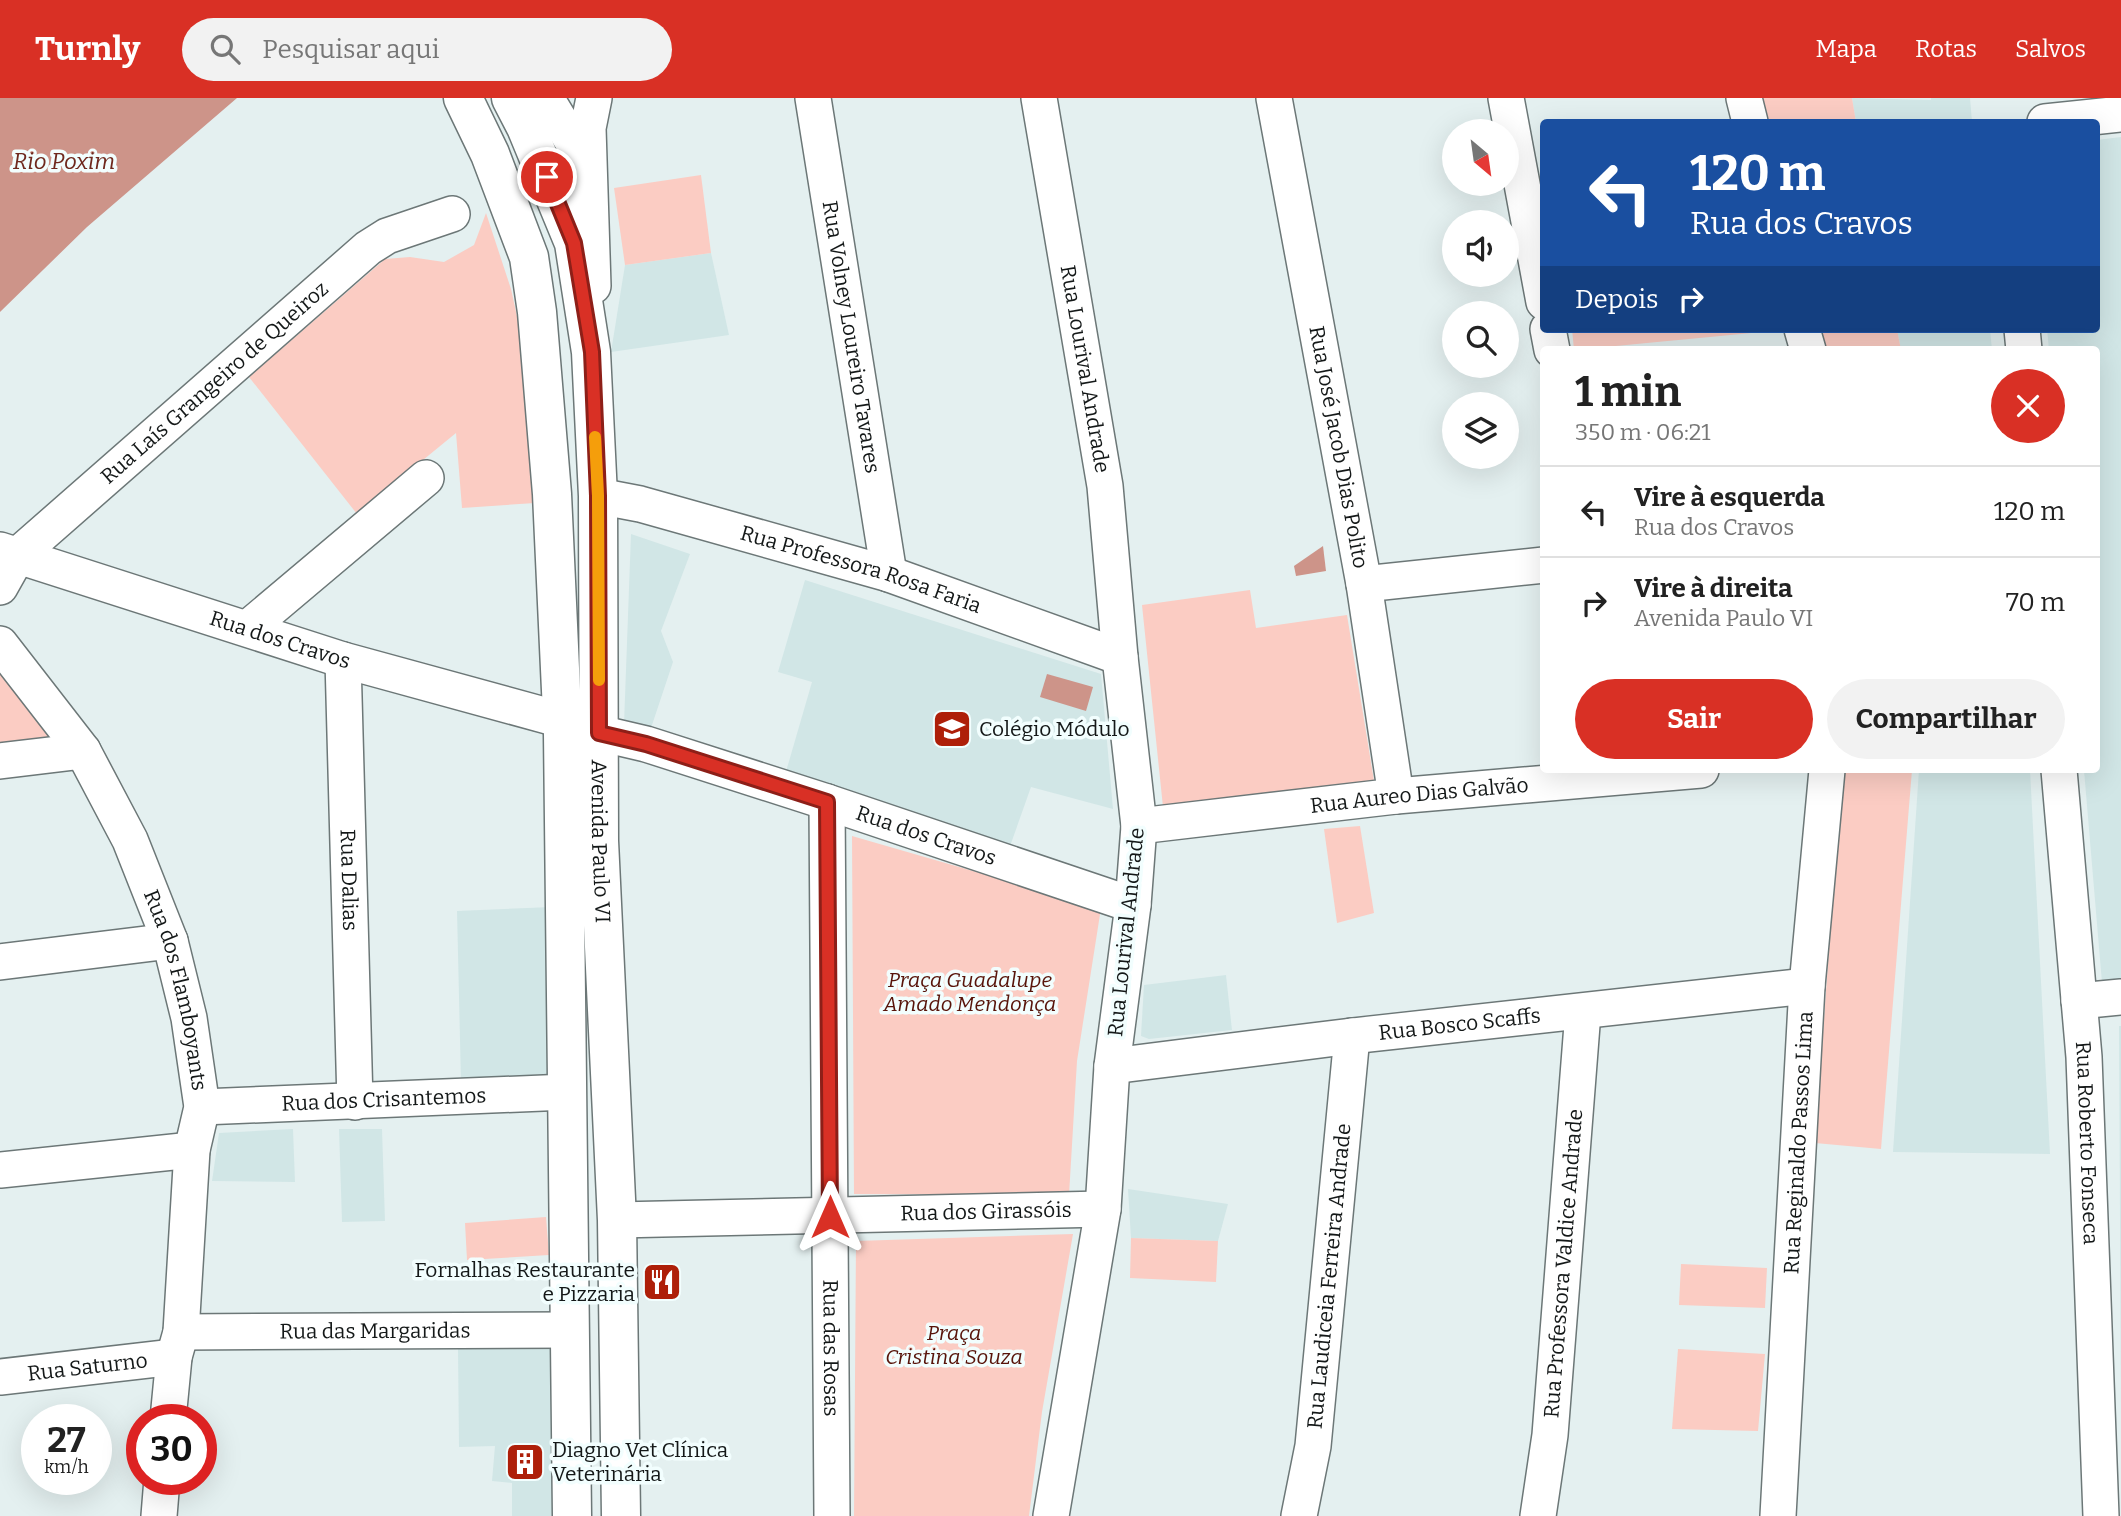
<!DOCTYPE html>
<html lang="pt">
<head>
<meta charset="utf-8">
<style>
	body { margin:0; font-family:Bitter,serif; background:#f2f2f2; color:#222; height:100vh; display:flex; flex-direction:column; font-size:26px; white-space:nowrap }
	* { box-sizing:border-box; margin:0 }
	p { font-size:23px; color:#767676 }
	.icon { flex:none; width:38px; height:38px; fill:none; stroke:currentColor; stroke-width:2; stroke-linecap:round; stroke-linejoin:round }
	.map { position:relative; flex:1; overflow:hidden }
	.sheet { position:absolute; left:1540px; top:248px; width:560px; height:427px; display:flex; flex-direction:column; background:#fff; border-radius:7px; box-shadow:0 7px 28px #0002 }
	.sheet>* { flex:none }
	.top-card { position:absolute; left:1540px; top:21px; width:560px; height:214px; border-radius:7px; box-shadow:0 7px 28px #0002; background:#1a4fa0; color:#fff; overflow:hidden }
	.needle { width:46px; rotate:151deg }
	.controls { position:absolute; left:1442px; top:21px; display:grid; gap:14px }
	.controls a { display:grid; place-items:center; width:77px; height:77px; border-radius:50%; background:#fff; box-shadow:0 7px 28px #0002; font-size:35px }
	.speed { position:absolute; left:21px; top:1306px; display:flex; gap:14px; font-size:35px; font-weight:700; text-align:center }
	.speed>* { display:grid; place-content:center; width:91px; height:91px; border-radius:50%; background:#fff; box-shadow:0 7px 28px #0002; line-height:1 }
	.speed small { font-size:18px; font-weight:400 }
	.speed .limit { border:10px solid #d22; background:#fff; color:#111 }
	.pin { position:absolute; display:grid; place-items:center; width:60px; height:60px; color:#fff; margin:-30px; border:4px solid #fff; border-radius:50%; box-shadow:0 2px 7px #0007 }
	.me { position:absolute; width:77px; margin:-38px; rotate:0deg; stroke-linejoin:round; filter:drop-shadow(0 0 5px #0008) }
	.turn { display:flex; align-items:center; gap:24px; height:147px; padding:0 35px; font-size:32px }
	.turn .icon { width:91px; height:91px; stroke-width:2.5 }
	.turn b { display:block; font-size:49px; line-height:60px }
	.then { display:flex; align-items:center; height:66px; padding:0 35px; background:#0003; gap:14px; font-size:26px }
	.round { display:grid; place-items:center; flex:none; width:74px; height:74px; border-radius:37px; background:#f2f2f2 }
	.head { display:flex; align-items:center; justify-content:space-between; height:119px; padding:0 35px }
	h1 { font-size:42px; font-weight:700; line-height:52px }
	.cta { display:flex; gap:14px; margin-top:auto; padding:14px 35px }
	.cta a { flex:1; height:80px; border-radius:42px; background:#d93025; color:#fff; font-size:28px; font-weight:700; line-height:80px; text-align:center }
	.cta a+a { background:#f2f2f2; color:#222 }
	ul { padding:0; list-style:none }
	li { display:flex; align-items:center; gap:21px; height:91px; padding:0 35px; border-top:2px solid #e0e0e0 }
	li div { flex:1 }
	li b { display:block; font-size:26px }
	li em { font-style:normal }
	header { display:flex; align-items:center; gap:42px; box-sizing:border-box; height:98px; padding:0 35px; background:#d93025; color:#fff }
	header strong { font-size:33px }
	nav { display:flex; gap:38px; margin-inline-start:auto; font-size:24px }
	.search { width:490px; height:63px; background:#f2f2f2; display:flex; align-items:center; gap:18px; box-sizing:border-box; padding:0 24px; border-radius:38px; color:#767676; font-size:26px }
	.map>svg:first-child { display:block }
	.built { fill:#d1e6e6 }
	.green { fill:#fbccc3 }
	.water { fill:#cd9489 }
	.lines { fill:none; stroke-linecap:round; stroke-linejoin:round }
	.minor-casing { stroke:#6c7777; stroke-width:38 }
	.major-casing { stroke:#6c7777; stroke-width:41 }
	.minor { stroke:#fff; stroke-width:35 }
	.major { stroke:#fff; stroke-width:38 }
	.route-casing { stroke:#8d1f18; stroke-width:18 }
	.route { stroke:#d93025; stroke-width:12 }
	.slow { stroke:#f59e0b; stroke-width:12 }
	.labels { text-anchor:middle; stroke-width:7; stroke-linejoin:round; paint-order:stroke }
	.street-label { font-size:21px; fill:#141818; stroke:#f2fefe }
	.poi-label { font-size:21px; fill:#141818; stroke:#f2fefe; text-anchor:start }
	.park-label { font-size:21px; font-style:italic; fill:#571309; stroke:#f2fefe }
	.water-label { font-size:23px; font-style:italic; fill:#6f291e; stroke:#f2fefe }
</style>
</head>
<body>
<header>
<strong>Turnly</strong>
<div class="search"><svg class="icon" aria-label="search" viewBox="0 0 24 24"><circle cx="10" cy="10" r="6"/><path d="M15 15l6 6"/></svg>Pesquisar aqui</div>
<nav><a>Mapa</a><a>Rotas</a><a>Salvos</a></nav>
</header>
<div class="map">
<svg width="2121" height="1418" viewBox="0 0 2121 1418">
	<rect width="100%" height="100%" fill="#e4f0f0"/>
	<g class="built">
		<polygon points="1852,0 1931,2 1931,0 1970,0 1972,24 1856,24"/>
		<polygon points="2121,39 2121,883 2102,885 2084,672 2096,672 2096,252 2049,252 2047,231 2096,231 2097,42"/>
		<polygon points="711,155 729,237 611,254 625,167"/>
		<polygon points="1897,231 1990,231 1992,252 1901,252"/>
		<polygon points="631,436 690,456 661,533 673,564 650,633 624,626"/>
		<polygon points="805,482 1101,576 1113,711 1031,689 1009,751 785,677 812,584 778,574"/>
		<polygon points="1919,672 2030,672 2050,1056 1893,1054"/>
		<polygon points="552,809 554,981 461,985 457,813"/>
		<polygon points="1226,877 1232,932 1149,941 1141,938 1144,887"/>
		<polygon points="2119,928 2121,928 2121,1320"/>
		<polygon points="293,1031 295,1084 212,1083 219,1035"/>
		<polygon points="339,1031 382,1031 385,1123 342,1124"/>
		<polygon points="1128,1091 1228,1106 1218,1143 1131,1140"/>
		<polygon points="552,1250 554,1418 512,1418 512,1385 492,1383 495,1348 459,1349 458,1251"/>
	</g>
	<g class="green">
		<polygon points="1759,0 1852,0 1856,24 1765,24"/>
		<polygon points="701,77 711,155 625,167 614,90"/>
		<polygon points="486,115 511,191 529,273 535,405 462,410 456,335 357,416 249,279 385,161 410,159 444,164 474,147"/>
		<polygon points="1572,231 1783,231 1783,232 1574,252"/>
		<polygon points="1815,231 1897,231 1901,252 1820,252"/>
		<polygon points="1250,492 1256,530 1347,517 1374,683 1163,709 1142,507"/>
		<polygon points="0,566 66,649 0,655"/>
		<polygon points="1842,672 1912,672 1881,1051 1815,1045"/>
		<polygon points="1360,728 1374,815 1337,825 1324,731"/>
		<polygon points="852,738 1101,810 1077,963 1069,1097 854,1096"/>
		<polygon points="546,1119 549,1157 467,1162 465,1125"/>
		<polygon points="1073,1136 1042,1314 1029,1418 854,1418 856,1143"/>
		<polygon points="1131,1140 1218,1143 1216,1184 1130,1180"/>
		<polygon points="1681,1166 1767,1170 1765,1210 1679,1207"/>
		<polygon points="1678,1251 1765,1256 1758,1333 1672,1331"/>
	</g>
	<g class="water">
		<polygon points="0,0 237,0 87,129 0,214"/>
		<polygon points="1323,448 1326,473 1296,478 1294,468"/>
		<polygon points="1047,576 1093,589 1086,613 1040,599"/>
	</g>
	<g class="lines">
		<g class="minor-casing">
			<g id="minor">
				<polyline points="546,0 588,69"/>
				<path id="s1" d="M 813,0 L 889,476"/>
				<path id="s2" d="M 1039,0 L 1105,388 L 1120,559 L 1139,728 L 1133,807 L 1112,968 L 1103,1111 L 1051,1418"/>
				<path id="s3" d="M 1274,0 L 1364,486 L 1396,698"/>
				<polyline points="1506,0 1544,204"/>
				<polyline points="1744,0 1750,24"/>
				<polyline points="2045,24 2121,16"/>
				<polyline points="593,188 588,30 594,0"/>
				<polyline points="1548,231 1552,252"/>
				<polyline points="1802,231 1808,252"/>
				<polyline points="2022,231 2024,252"/>
				<path id="s4" d="M 598,398 L 640,406 L 889,476 L 1120,559"/>
				<path id="s5" d="M 0,452 L 343,562 L 562,622"/>
				<polyline points="1364,486 1544,467"/>
				<path id="s6" d="M 0,489 L 18,457 L 368,150 L 387,138 L 452,116"/>
				<polyline points="248,530 426,380"/>
				<path id="s7" d="M 0,546 L 83,653 L 130,742 L 170,843 L 189,920 L 202,1009 L 192,1052 L 181,1234 L 174,1259 L 168,1321"/>
				<path id="s8" d="M 343,562 L 355,1004"/>
				<path id="s9" d="M 599,635 L 646,646 L 827,704 L 1133,807"/>
				<polyline points="0,663 83,653"/>
				<path id="s10" d="M 2059,672 L 2084,959 L 2101,1418"/>
				<path id="s11" d="M 827,704 L 832,1418"/>
				<path id="s12" d="M 1139,728 L 1396,698 L 1701,672"/>
				<polyline points="0,864 170,843"/>
				<polyline points="2079,903 2121,899"/>
				<path id="s13" d="M 1112,968 L 1352,938 L 1807,888"/>
				<path id="s14" d="M 202,1009 L 567,994"/>
				<polyline points="0,1072 192,1052"/>
				<path id="s15" d="M 617,1122 L 1103,1111"/>
				<path id="s16" d="M 181,1234 L 570,1232"/>
				<path id="s17" d="M 0,1279 L 174,1259"/>
				<polyline points="159,1418 162,1381"/>
				<path id="s18" d="M 1299,1418 L 1313,1348 L 1352,938"/>
				<path id="s19" d="M 1538,1418 L 1550,1337 L 1583,914"/>
				<path id="s20" d="M 1778,1418 L 1807,888 L 1827,672"/>
			</g>
		</g>
		<g class="major-casing">
			<g id="major">
				<polyline points="463,0 490,56 529,159 537,214 552,396 563,636 572,1418"/>
				<path id="s21" d="M 511,0 L 526,29 L 574,145 L 591,254 L 598,398 L 599,743 L 617,1122 L 621,1418"/>
			</g>
		</g>
		<use href="#minor" class="minor"/>
		<use href="#major" class="major"/>
	</g>
	<g class="lines">
		<g class="route-casing">
			<polyline id="route" points="547,79 574,145 592,254 598,398 599,635 646,646 827,704 830,1119"/>
		</g>
		<use href="#route" class="route"/>
		<polyline class="slow" points="595,339 598,398 599,582"/>
	</g>
	<defs>
		<g id="school-square" transform="scale(2.0125)"><rect x="-9" y="-9" width="18" height="18" rx="4" fill="#ae1f09" stroke="#f2fefe"/><path d="M0-5L7-2L0 1L-7-2ZM-4 1L0 2.5L4 1V4Q0 6-4 4Z" fill="#fff"/></g>
		<g id="restaurant-square" transform="scale(2.0125)"><rect x="-9" y="-9" width="18" height="18" rx="4" fill="#ae1f09" stroke="#f2fefe"/><path d="M-5-6h1v4h1v-4h1v4h1v-4h1v5L-1.5 .5V6h-2V.5L-5-1ZM5-6V6H3V1.5H1.5Q1.5-4 5-6Z" fill="#fff"/></g>
		<g id="building-square" transform="scale(2.0125)"><rect x="-9" y="-9" width="18" height="18" rx="4" fill="#ae1f09" stroke="#f2fefe"/><path d="M-4-6H4V6H1V3H-1V6H-4ZM-2.5-4.3h1.7v1.8h-1.7ZM.8-4.3h1.7v1.8H.8ZM-2.5-1h1.7V.8h-1.7ZM.8-1h1.7V.8H.8Z" fill="#fff"/></g>
	</defs>
	<g fill-rule="evenodd">
		<use href="#school-square" x="952" y="631"/>
		<use href="#restaurant-square" x="662" y="1184"/>
		<use href="#building-square" x="525" y="1364"/>
	</g>
	<g class="labels">
		<g class="street-label">
			<text dy="7" stroke="none"><textPath href="#s1" startOffset="242">Rua Volney Loureiro Tavares</textPath></text>
			<text dy="7" stroke="none"><textPath href="#s2" startOffset="275">Rua Lourival Andrade</textPath></text>
			<text dy="7" stroke="none"><textPath href="#s6" startOffset="298">Rua Laís Grangeiro de Queiroz</textPath></text>
			<text dy="7" stroke="none"><textPath href="#s3" startOffset="355">Rua José Jacob Dias Polito</textPath></text>
			<text dy="7" stroke="none"><textPath href="#s4" startOffset="273">Rua Professora Rosa Faria</textPath></text>
			<text dy="7" stroke="none"><textPath href="#s5" startOffset="294">Rua dos Cravos</textPath></text>
			<text dy="7" stroke="none"><textPath href="#s12" startOffset="282">Rua Aureo Dias Galvão</textPath></text>
			<text dy="7" stroke="none"><textPath href="#s9" startOffset="343">Rua dos Cravos</textPath></text>
			<text dy="7" stroke="none"><textPath href="#s21" startOffset="758">Avenida Paulo VI</textPath></text>
			<text dy="7" stroke="none"><textPath href="#s8" startOffset="220">Rua Dalias</textPath></text>
			<text transform="translate(1126 834) rotate(-84)" y="7">Rua Lourival Andrade</text>
			<text dy="7" stroke="none"><textPath href="#s7" startOffset="394">Rua dos Flamboyants</textPath></text>
			<text dy="7" stroke="none"><textPath href="#s13" startOffset="350">Rua Bosco Scaffs</textPath></text>
			<text dy="7" stroke="none"><textPath href="#s14" startOffset="182">Rua dos Crisantemos</textPath></text>
			<text dy="7" stroke="none"><textPath href="#s20" startOffset="374">Rua Reginaldo Passos Lima</textPath></text>
			<text dy="7" stroke="none"><textPath href="#s10" startOffset="374">Rua Roberto Fonseca</textPath></text>
			<text dy="7" stroke="none"><textPath href="#s15" startOffset="369">Rua dos Girassóis</textPath></text>
			<text dy="7" stroke="none"><textPath href="#s19" startOffset="254">Rua Professora Valdice Andrade</textPath></text>
			<text dy="7" stroke="none"><textPath href="#s18" startOffset="242">Rua Laudiceia Ferreira Andrade</textPath></text>
			<text dy="7" stroke="none"><textPath href="#s16" startOffset="194">Rua das Margaridas</textPath></text>
			<text dy="7" stroke="none"><textPath href="#s11" startOffset="546">Rua das Rosas</textPath></text>
			<text dy="7" stroke="none"><textPath href="#s17" startOffset="88">Rua Saturno</textPath></text>
		</g>
		<g class="poi-label">
			<text x="979" y="638">Colégio Módulo</text>
			<text x="635" y="1179" text-anchor="end">Fornalhas Restaurante<tspan x="635" dy="24">e Pizzaria</tspan></text>
			<text x="552" y="1359">Diagno Vet Clínica<tspan x="552" dy="24">Veterinária</tspan></text>
		</g>
		<g class="park-label">
			<text x="970" y="889">Praça Guadalupe<tspan x="970" dy="24">Amado Mendonça</tspan></text>
			<text x="954" y="1242">Praça<tspan x="954" dy="24">Cristina Souza</tspan></text>
		</g>
		<g class="water-label">
			<text x="64" y="71">Rio Poxim</text>
		</g>
	</g>
</svg>
<div class="controls">
<a><svg class="needle" viewBox="-14 -14 28 28"><path d="M0-13l5 13h-10z" fill="#e53935"/><path d="M0 13l5-13h-10z" fill="#767676"/></svg></a>
<a><svg class="icon" aria-label="sound" viewBox="0 0 24 24"><path d="M4 9h4l5-4v14l-5-4H4zM17 9q2 3 0 6"/></svg></a>
<a><svg class="icon" aria-label="search" viewBox="0 0 24 24"><circle cx="10" cy="10" r="6"/><path d="M15 15l6 6"/></svg></a>
<a><svg class="icon" aria-label="layers" viewBox="0 0 24 24"><path d="M12 4l9 5-9 5-9-5zM3 14l9 5 9-5"/></svg></a>
</div>
<div class="speed"><div>27<small>km/h</small></div><div class="limit">30</div></div>
<div class="pin" style="left:547px;top:79px;background:#d93025"><svg class="icon" aria-label="arrive" viewBox="0 0 24 24"><path d="M6 21V4h12l-3 4 3 4H6"/></svg></div>
<svg class="me" style="left:830px;top:1119px" viewBox="-20 -20 40 40"><path d="M0-17L14 15 0 8-14 15z" fill="#d93025" stroke="#fff" stroke-width="4"/></svg>
<div class="top-card">
<div class="turn"><svg class="icon" aria-label="left" viewBox="0 0 24 24"><path d="M17 20v-9H6M10 6l-5 5 5 5"/></svg><div><b>120 m</b>Rua dos Cravos</div></div>
<div class="then">Depois<svg class="icon" aria-label="right" viewBox="0 0 24 24"><path d="M7 20v-9h11M14 6l5 5-5 5"/></svg></div>
</div>
<section class="sheet">
<div class="head"><div><h1>1 min</h1><p>350 m · 06:21</p></div><a class="round" style="background:#d93025;color:#fff"><svg class="icon" aria-label="close" viewBox="0 0 24 24"><path d="M6 6l12 12M18 6L6 18"/></svg></a></div>
<ul>
<li><svg class="icon" aria-label="left" viewBox="0 0 24 24"><path d="M17 20v-9H6M10 6l-5 5 5 5"/></svg><div><b>Vire à esquerda</b><p>Rua dos Cravos</p></div><em>120 m</em></li>
<li><svg class="icon" aria-label="right" viewBox="0 0 24 24"><path d="M7 20v-9h11M14 6l5 5-5 5"/></svg><div><b>Vire à direita</b><p>Avenida Paulo VI</p></div><em>70 m</em></li>
</ul>
<div class="cta"><a>Sair</a><a>Compartilhar</a></div>
</section>
</div>
</body>
</html>
